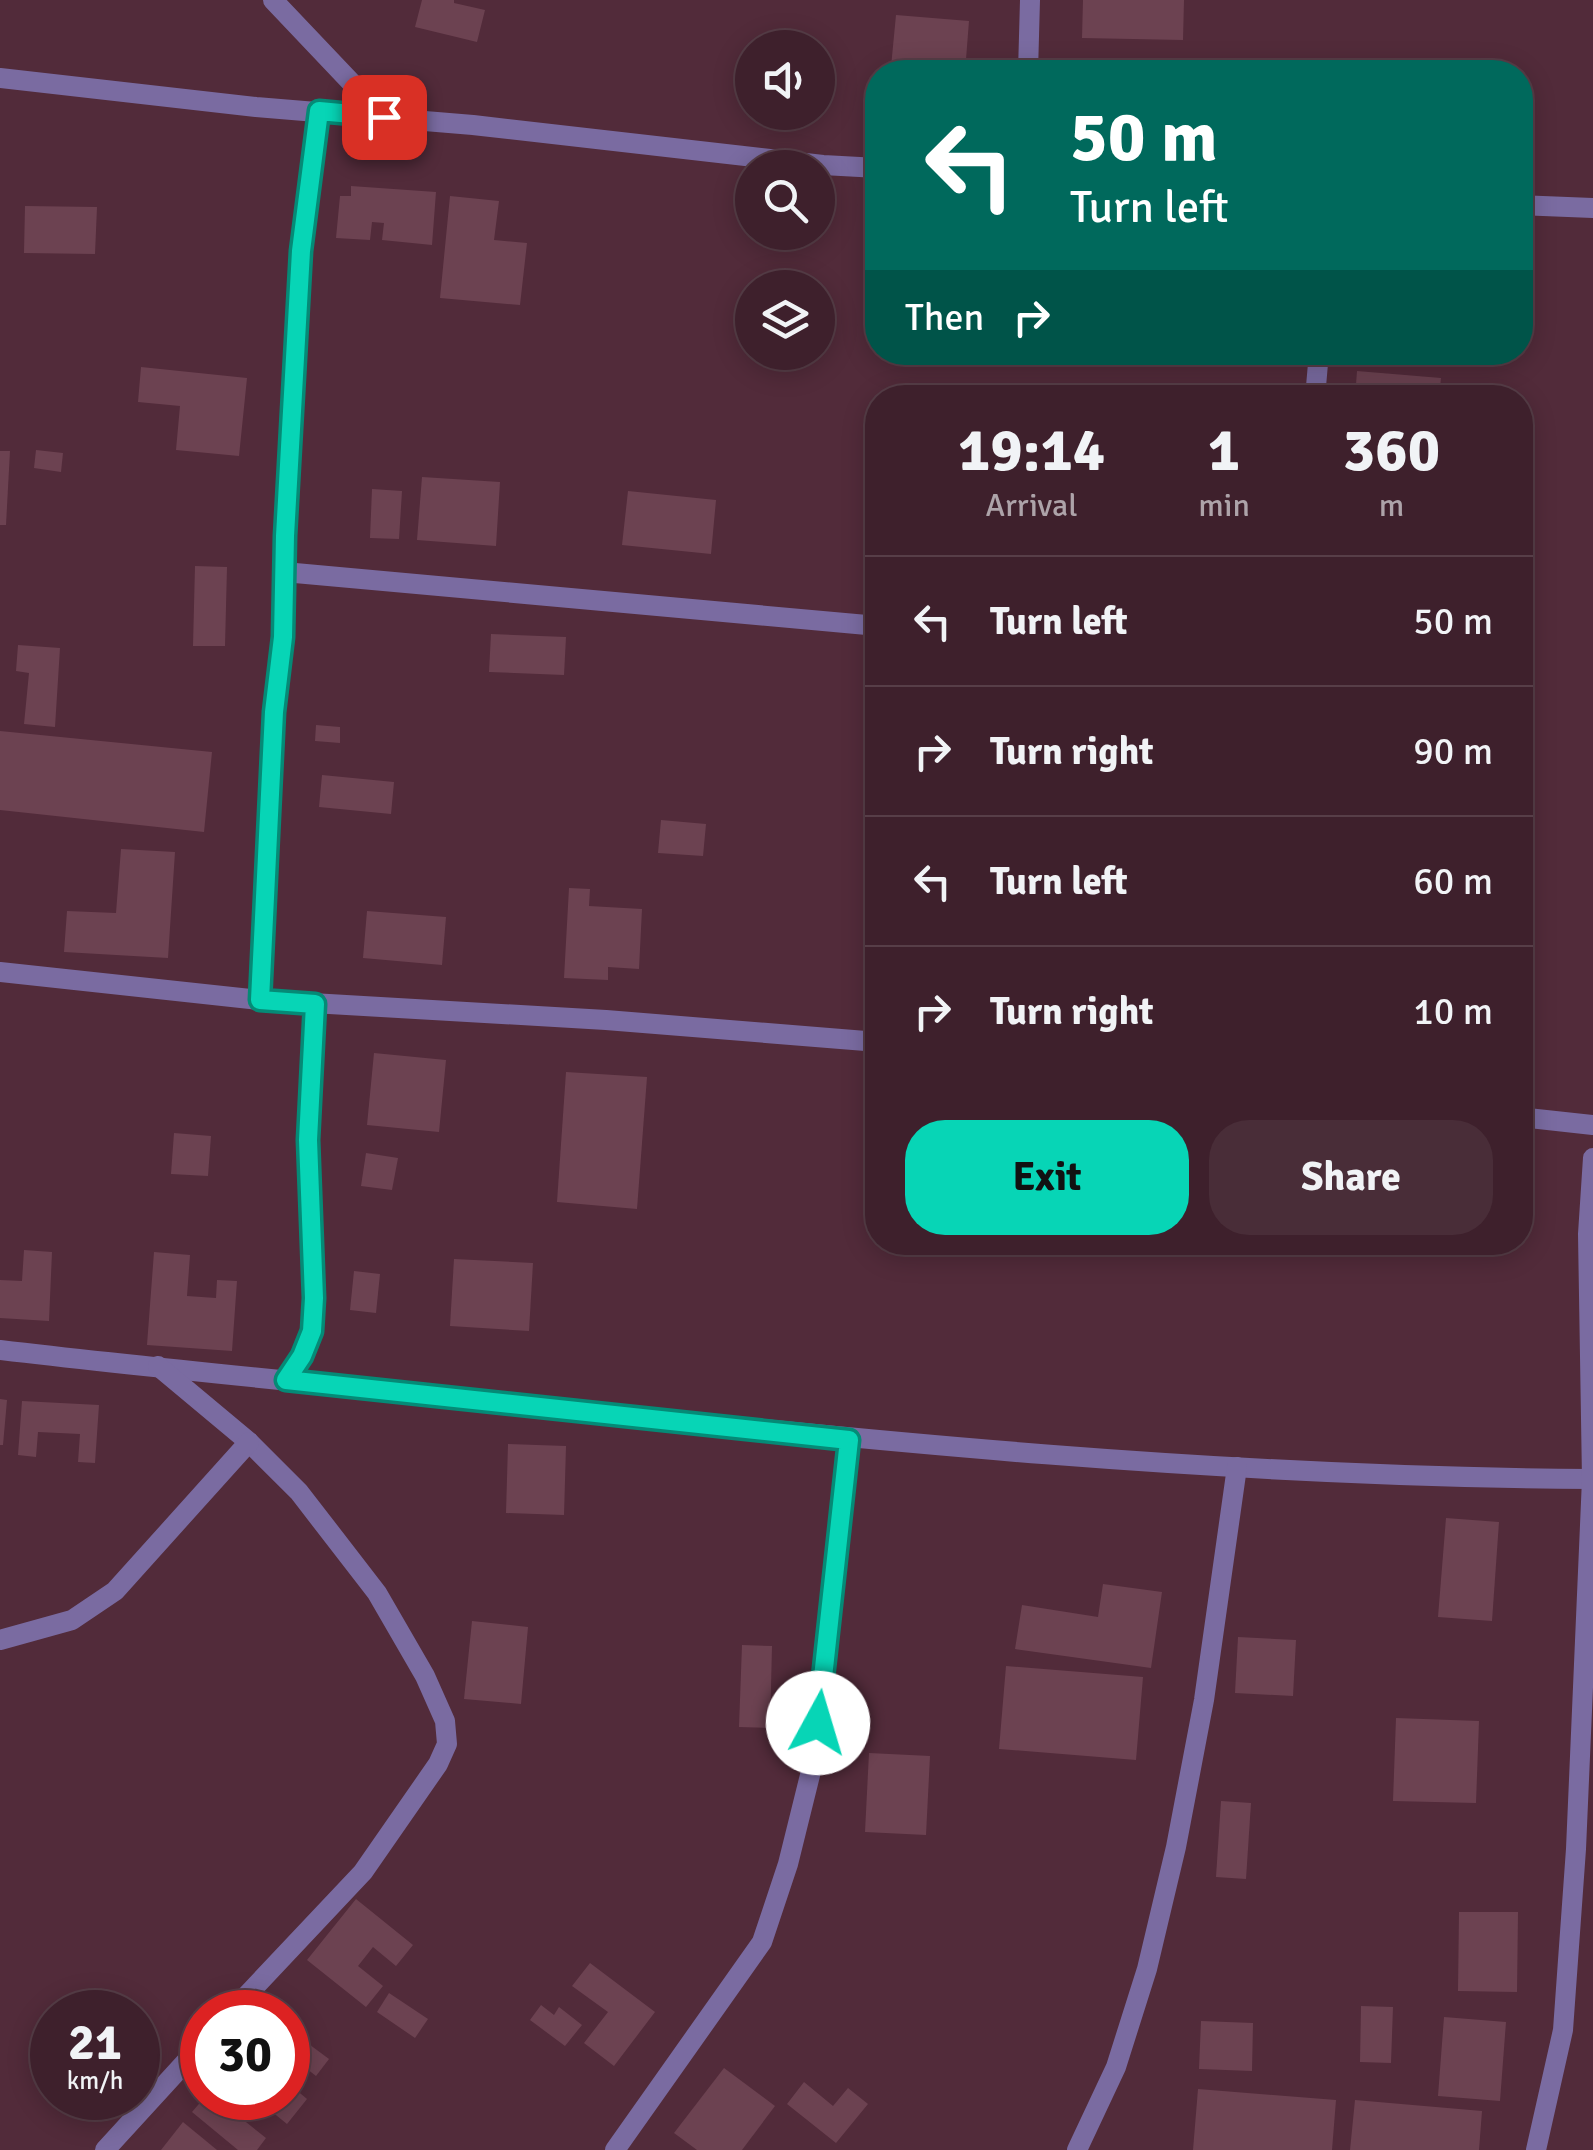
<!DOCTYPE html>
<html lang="en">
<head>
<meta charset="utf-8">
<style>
	body { margin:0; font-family:Signika,sans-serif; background:#492d38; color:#f1f3f6; height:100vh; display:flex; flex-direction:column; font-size:38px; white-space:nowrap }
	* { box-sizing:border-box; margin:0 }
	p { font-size:32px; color:#ada3a9 }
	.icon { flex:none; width:55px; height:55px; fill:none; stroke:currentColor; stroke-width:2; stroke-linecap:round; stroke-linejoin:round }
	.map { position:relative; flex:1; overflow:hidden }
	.side { position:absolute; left:865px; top:385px; width:668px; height:870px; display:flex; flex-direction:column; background:#3e202c; border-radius:40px; box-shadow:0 5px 25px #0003,0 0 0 2px #573e48 }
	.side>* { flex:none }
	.top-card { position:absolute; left:865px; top:60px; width:668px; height:305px; border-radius:40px; box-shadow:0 5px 25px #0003,0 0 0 2px #573e48; background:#00695c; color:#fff; overflow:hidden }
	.buttons { position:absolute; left:735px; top:30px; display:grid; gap:20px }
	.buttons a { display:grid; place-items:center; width:100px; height:100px; border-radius:50%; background:#3e202c; box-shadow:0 5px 25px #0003,0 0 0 2px #573e48; font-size:50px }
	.speed { position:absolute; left:30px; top:1990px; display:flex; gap:20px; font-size:50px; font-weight:700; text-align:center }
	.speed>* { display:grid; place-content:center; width:130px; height:130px; border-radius:50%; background:#3e202c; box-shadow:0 5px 25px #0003,0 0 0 2px #573e48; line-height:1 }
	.speed small { font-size:25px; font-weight:400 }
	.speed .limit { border:15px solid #d22; background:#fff; color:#111 }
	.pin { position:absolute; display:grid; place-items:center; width:85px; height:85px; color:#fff; margin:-42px; border-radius:20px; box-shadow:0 5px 15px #0006 }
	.me { position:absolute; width:110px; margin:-55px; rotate:6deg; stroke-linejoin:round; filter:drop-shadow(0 0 8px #0008) }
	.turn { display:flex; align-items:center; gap:35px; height:210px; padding:0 40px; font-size:45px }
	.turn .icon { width:130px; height:130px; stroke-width:2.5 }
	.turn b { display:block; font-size:70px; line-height:85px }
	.then { display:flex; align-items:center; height:95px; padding:0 40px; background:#0003; gap:20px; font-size:38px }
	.eta { display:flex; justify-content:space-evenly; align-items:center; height:170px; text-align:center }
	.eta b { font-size:60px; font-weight:800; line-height:70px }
	.action { display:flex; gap:20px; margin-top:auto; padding:20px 40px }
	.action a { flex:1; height:115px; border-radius:40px; background:#07d5b6; color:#111; font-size:40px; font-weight:800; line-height:115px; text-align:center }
	.action a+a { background:#492d38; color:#f1f3f6 }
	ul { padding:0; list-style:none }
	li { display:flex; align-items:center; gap:30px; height:130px; padding:0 40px; border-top:2px solid #573e48 }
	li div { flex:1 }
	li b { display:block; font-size:38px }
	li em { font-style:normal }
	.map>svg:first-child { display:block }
	.building { fill:#6c4251 }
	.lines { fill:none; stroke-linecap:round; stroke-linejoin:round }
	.minor { stroke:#7a6ba1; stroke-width:20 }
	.route-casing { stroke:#058a76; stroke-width:25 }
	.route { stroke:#07d5b6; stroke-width:18 }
</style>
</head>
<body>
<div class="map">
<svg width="1593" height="2150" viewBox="0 0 1593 2150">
	<rect width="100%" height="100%" fill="#522b3a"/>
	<g class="building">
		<polygon points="422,0 454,0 454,3 485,10 477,42 415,27"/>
		<polygon points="1083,0 1184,0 1183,40 1082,38"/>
		<polygon points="896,15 969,21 965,72 891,67"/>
		<polygon points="351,186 436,192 432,245 382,240 384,223 372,222 370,240 336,238 340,196 351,196"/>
		<polygon points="450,196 499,201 494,240 527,243 520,305 440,298"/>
		<polygon points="25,206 97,207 95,254 24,253"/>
		<polygon points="141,367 247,378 239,456 176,450 180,406 138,402"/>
		<polygon points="1357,371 1441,378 1439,398 1355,398"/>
		<polygon points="36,450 63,453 61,472 34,468"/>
		<polygon points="0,451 10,451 6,525 0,525"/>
		<polygon points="422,477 500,482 496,546 417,540"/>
		<polygon points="372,489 402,491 399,539 370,538"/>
		<polygon points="628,491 716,500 711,554 622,545"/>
		<polygon points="195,566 227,567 225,646 193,646"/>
		<polygon points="491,634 566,637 564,675 489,672"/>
		<polygon points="18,645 60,648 55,727 24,724 29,673 16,671"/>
		<polygon points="316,725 340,727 340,743 315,741"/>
		<polygon points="0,731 212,752 204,832 0,810"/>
		<polygon points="322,775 394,782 391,814 319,807"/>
		<polygon points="661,820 706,824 703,856 658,853"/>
		<polygon points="121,849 175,852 168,958 64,952 67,911 116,913"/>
		<polygon points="569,888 590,889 589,906 642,909 639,969 608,967 608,980 564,978"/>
		<polygon points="367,911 446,917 442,965 363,958"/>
		<polygon points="374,1053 446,1060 439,1132 367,1125"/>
		<polygon points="566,1072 647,1077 637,1209 557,1202"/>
		<polygon points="174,1133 211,1136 208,1176 171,1174"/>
		<polygon points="366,1153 398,1158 392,1190 361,1186"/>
		<polygon points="1161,1242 1197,1242 1196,1256 1161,1255"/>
		<polygon points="24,1250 52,1252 49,1321 0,1318 0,1280 22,1281"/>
		<polygon points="154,1252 190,1255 187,1296 216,1298 217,1280 237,1281 232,1351 147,1345"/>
		<polygon points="454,1259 533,1263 529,1331 450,1326"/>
		<polygon points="354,1271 380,1274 376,1313 350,1310"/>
		<polygon points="0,1399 7,1400 3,1445 0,1445"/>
		<polygon points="22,1401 99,1405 95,1463 78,1462 80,1434 38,1432 36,1457 18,1455"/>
		<polygon points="508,1444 566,1446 564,1515 506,1513"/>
		<polygon points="1446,1518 1499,1522 1492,1621 1438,1617"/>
		<polygon points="1103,1584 1162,1592 1151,1668 1015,1649 1022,1605 1098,1617"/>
		<polygon points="472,1621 528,1627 521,1704 464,1699"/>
		<polygon points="1238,1637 1296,1640 1293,1696 1235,1693"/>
		<polygon points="742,1645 772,1646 770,1728 739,1727"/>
		<polygon points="1006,1666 1143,1677 1136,1760 999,1749"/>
		<polygon points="1396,1718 1479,1721 1476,1803 1393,1801"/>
		<polygon points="869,1753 930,1756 926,1835 865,1832"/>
		<polygon points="1221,1801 1251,1803 1246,1879 1216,1877"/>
		<polygon points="356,1899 413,1945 396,1966 373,1947 358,1966 383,1986 366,2007 307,1960"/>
		<polygon points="1459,1912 1518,1912 1517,1992 1458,1991"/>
		<polygon points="590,1963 655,2012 614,2066 584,2043 608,2012 572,1986"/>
		<polygon points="389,1993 428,2019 415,2038 377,2012"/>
		<polygon points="541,2005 554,2015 559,2007 582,2025 565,2046 530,2020"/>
		<polygon points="1361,2006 1393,2007 1391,2063 1360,2062"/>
		<polygon points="1444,2017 1506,2022 1500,2101 1438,2096"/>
		<polygon points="1201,2021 1253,2023 1252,2071 1199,2069"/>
		<polygon points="298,2036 329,2059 316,2076 288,2054 288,2049"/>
		<polygon points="724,2068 775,2106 742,2150 697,2150 674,2133"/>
		<polygon points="804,2082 833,2106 848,2088 868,2104 836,2143 787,2104"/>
		<polygon points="288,2083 307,2099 287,2124 255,2098 288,2098"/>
		<polygon points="1198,2089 1336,2100 1332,2150 1193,2150"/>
		<polygon points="204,2098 244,2098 232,2111 266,2138 257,2150 238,2150 192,2112"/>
		<polygon points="1355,2100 1482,2111 1479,2150 1350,2150"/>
		<polygon points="183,2122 217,2150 161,2150"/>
	</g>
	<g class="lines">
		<g class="minor">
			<polyline points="273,0 384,117"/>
			<polyline points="1028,72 1030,0"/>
			<polyline points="0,78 256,107 473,125 823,165 878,168"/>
			<polyline points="1520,205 1593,208"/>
			<polyline points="1315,398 1319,352"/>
			<polyline points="284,572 878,626"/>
			<polyline points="0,972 260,1000 606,1020 878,1042"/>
			<polyline points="260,1000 274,713 283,637 285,536 301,251 319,111"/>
			<polyline points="1520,1117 1593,1125"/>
			<path d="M 0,1350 C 167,1370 335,1385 503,1402 C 865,1441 1227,1477 1592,1479"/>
			<polyline points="158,1366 249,1442 299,1492 377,1593 425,1676 445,1721 447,1744 438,1764 363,1872 231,2012"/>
			<polyline points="286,1379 302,1356 312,1331 314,1298 308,1139 315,1003"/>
			<polyline points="0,1640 72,1620 115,1591 249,1442"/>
			<polyline points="105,2150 202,2044"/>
			<polyline points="615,2150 762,1942 788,1864 814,1759 849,1439"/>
			<polyline points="1077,2150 1116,2067 1147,1969 1176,1847 1204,1700 1237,1467"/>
			<polyline points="1536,2150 1563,2030 1576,1849 1592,1479 1588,1234 1593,1158"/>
		</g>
	</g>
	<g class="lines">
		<g class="route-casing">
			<polyline id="route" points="384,117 319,111 301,251 285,536 283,637 274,712 260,1000 315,1004 308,1140 314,1298 312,1331 302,1356 286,1380 849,1440 818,1723"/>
		</g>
		<use href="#route" class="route"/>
	</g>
</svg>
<div class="buttons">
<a><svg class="icon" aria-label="sound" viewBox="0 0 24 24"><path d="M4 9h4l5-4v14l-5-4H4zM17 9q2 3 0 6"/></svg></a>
<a><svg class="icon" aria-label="search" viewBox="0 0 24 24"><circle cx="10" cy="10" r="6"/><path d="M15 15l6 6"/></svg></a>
<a><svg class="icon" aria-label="layers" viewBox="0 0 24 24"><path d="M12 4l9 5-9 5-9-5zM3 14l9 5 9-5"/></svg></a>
</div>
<div class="speed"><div>21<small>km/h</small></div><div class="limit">30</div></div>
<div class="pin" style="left:384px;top:117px;background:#d93025"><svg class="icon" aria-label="arrive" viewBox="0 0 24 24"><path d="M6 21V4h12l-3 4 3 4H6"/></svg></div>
<svg class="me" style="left:818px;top:1723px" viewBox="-20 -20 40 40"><circle r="19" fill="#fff"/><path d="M0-13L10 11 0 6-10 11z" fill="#07d5b6"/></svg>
<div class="top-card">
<div class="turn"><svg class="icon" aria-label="left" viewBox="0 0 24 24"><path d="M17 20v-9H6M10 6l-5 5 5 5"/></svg><div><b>50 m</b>Turn left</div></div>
<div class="then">Then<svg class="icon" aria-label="right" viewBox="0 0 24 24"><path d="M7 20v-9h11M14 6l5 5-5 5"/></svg></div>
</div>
<section class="side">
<div class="eta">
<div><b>19:14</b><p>Arrival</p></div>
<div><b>1</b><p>min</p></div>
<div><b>360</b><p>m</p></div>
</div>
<ul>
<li><svg class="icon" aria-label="left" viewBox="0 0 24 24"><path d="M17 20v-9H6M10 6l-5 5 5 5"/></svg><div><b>Turn left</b></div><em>50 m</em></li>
<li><svg class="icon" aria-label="right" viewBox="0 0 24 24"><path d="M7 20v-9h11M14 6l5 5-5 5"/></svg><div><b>Turn right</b></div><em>90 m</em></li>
<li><svg class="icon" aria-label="left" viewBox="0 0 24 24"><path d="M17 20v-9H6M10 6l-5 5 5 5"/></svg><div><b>Turn left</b></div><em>60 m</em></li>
<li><svg class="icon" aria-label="right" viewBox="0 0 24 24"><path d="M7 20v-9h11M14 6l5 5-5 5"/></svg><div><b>Turn right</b></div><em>10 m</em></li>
</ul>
<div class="action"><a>Exit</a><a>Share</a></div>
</section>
</div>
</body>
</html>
